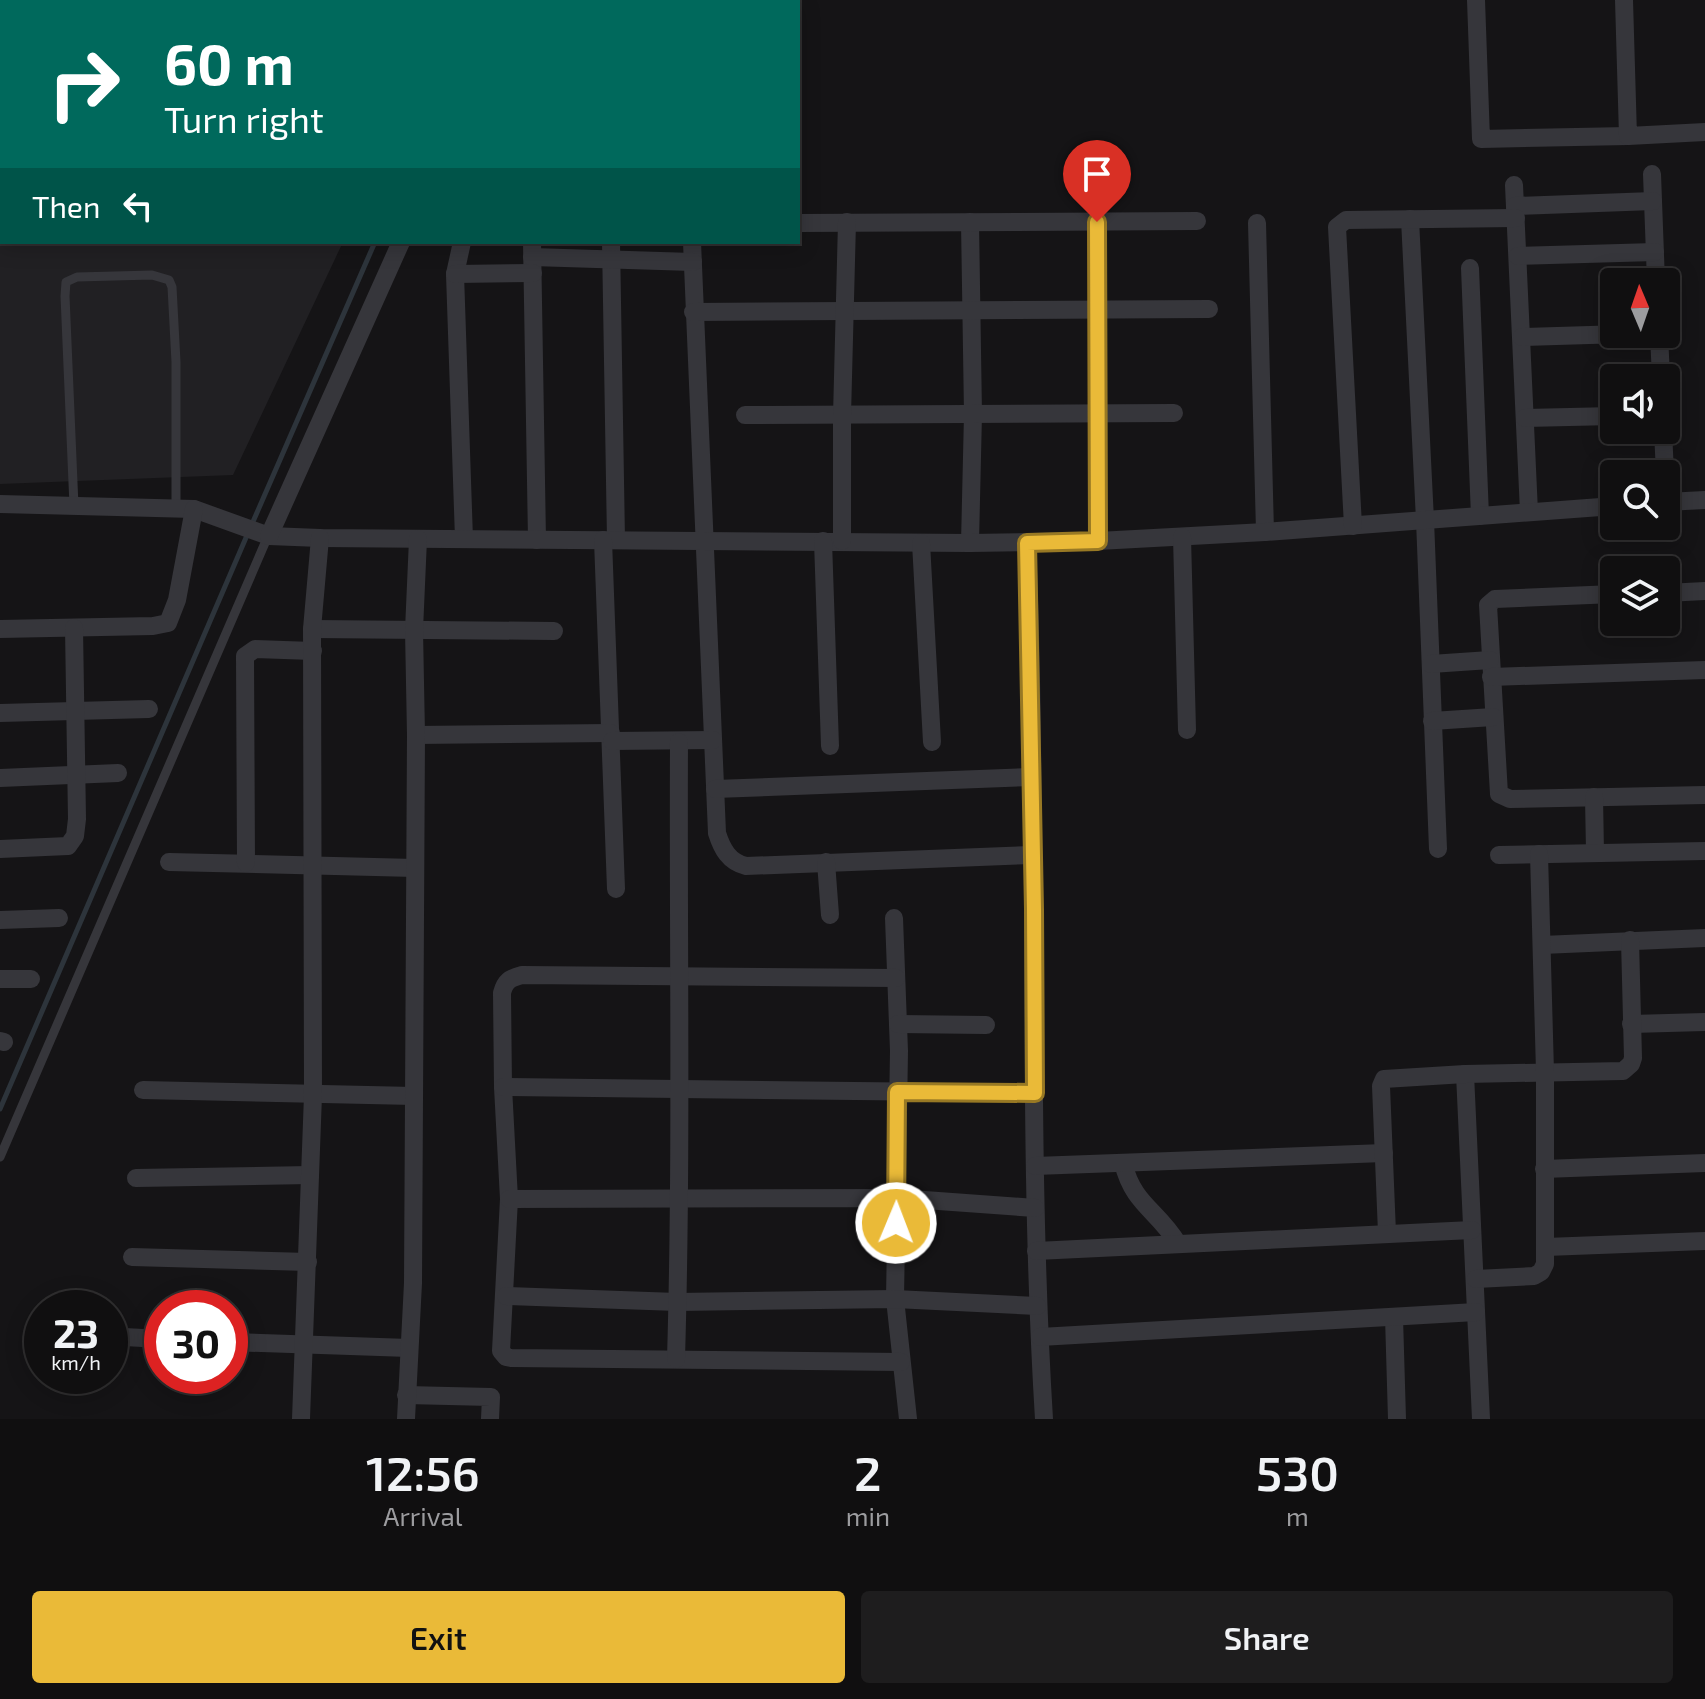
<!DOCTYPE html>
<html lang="en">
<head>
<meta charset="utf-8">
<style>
	body { margin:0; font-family:"Exo 2",sans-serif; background:#1e1d1e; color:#f1f3f6; height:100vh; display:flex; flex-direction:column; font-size:30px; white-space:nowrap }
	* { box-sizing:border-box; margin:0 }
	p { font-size:26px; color:#9c9c9f }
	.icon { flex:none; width:44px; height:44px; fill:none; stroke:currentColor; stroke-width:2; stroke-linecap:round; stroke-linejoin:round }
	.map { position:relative; height:1419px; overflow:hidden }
	.drawer { display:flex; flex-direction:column; background:#100f10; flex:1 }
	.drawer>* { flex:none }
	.top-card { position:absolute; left:0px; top:0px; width:800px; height:244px; box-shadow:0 4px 20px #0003,0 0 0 2px #302f30; background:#00695c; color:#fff; overflow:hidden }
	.needle { width:52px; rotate:358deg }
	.tools { position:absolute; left:1600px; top:268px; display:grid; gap:16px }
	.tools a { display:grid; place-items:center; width:80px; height:80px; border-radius:8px; background:#100f10; box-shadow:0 4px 20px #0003,0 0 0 2px #302f30; font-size:40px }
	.speed { position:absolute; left:24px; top:1290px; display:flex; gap:16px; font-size:40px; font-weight:700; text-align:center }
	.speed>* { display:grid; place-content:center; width:104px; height:104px; border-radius:50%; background:#100f10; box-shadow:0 4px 20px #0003,0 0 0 2px #302f30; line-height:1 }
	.speed small { font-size:20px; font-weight:400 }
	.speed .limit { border:12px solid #d22; background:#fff; color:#111 }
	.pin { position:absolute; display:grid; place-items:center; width:68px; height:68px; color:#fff; margin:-82px -34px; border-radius:50% 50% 50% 0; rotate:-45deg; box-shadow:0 0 8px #0007 }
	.pin .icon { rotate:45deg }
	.me { position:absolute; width:88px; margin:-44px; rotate:1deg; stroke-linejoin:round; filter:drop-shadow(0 0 6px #0008) }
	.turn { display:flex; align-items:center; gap:28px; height:168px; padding:0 32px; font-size:36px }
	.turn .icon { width:104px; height:104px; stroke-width:2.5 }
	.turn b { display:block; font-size:56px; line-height:68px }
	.then { display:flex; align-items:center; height:76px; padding:0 32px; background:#0003; gap:16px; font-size:30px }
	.eta { display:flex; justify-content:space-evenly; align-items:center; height:136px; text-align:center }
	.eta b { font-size:48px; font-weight:600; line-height:56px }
	.primary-button { display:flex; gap:16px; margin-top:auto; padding:16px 32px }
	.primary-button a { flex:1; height:92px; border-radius:8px; background:#eaba38; color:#111; font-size:32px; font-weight:600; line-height:92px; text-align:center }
	.primary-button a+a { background:#1e1d1e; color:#f1f3f6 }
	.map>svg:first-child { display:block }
	.built { fill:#212023 }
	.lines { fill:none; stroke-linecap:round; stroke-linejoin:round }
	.stream { stroke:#2d343b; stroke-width:5 }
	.service { stroke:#36363b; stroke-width:9 }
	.minor { stroke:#36363b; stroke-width:18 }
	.route-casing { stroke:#987924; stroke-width:20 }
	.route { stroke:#eaba38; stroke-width:14 }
</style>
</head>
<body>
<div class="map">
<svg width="1705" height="1419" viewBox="0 0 1705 1419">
	<rect width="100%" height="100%" fill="#151416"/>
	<polygon class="built" points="0,0 456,0 2,2 2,242 343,242 233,475 0,484"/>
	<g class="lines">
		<g class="stream">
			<polyline points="479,2 479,0"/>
			<polyline points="252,524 375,242"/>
			<polyline points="0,1109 248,533"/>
		</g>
		<g class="service">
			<polyline points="217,0 217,2"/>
			<polyline points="0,38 2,38"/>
			<polyline points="74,506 65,296 66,282 77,277 152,275 169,280 172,287 176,362 176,507"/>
			<polyline points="0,1157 268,536"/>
		</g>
		<g class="minor">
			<polyline points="1476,0 1481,139 1628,136"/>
			<polyline points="1624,0 1628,136 1705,132"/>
			<polyline points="508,2 508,0"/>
			<polyline points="586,2 588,0"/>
			<polyline points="1652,174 1656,282"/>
			<polyline points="1514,185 1529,512"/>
			<polyline points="1515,206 1653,201"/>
			<polyline points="1410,219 1425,520 1438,849"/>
			<polyline points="970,222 973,414 970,543"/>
			<polyline points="1097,222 1098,541"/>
			<polyline points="798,223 1197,221"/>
			<polyline points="1257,223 1265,532"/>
			<polyline points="462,242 455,274 464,539"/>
			<polyline points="532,242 537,540"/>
			<polyline points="611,242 616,540"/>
			<path d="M 692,242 L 717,833 C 722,849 729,862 746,866 L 1032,855"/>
			<polyline points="1518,256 1655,252"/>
			<polyline points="532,257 693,262"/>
			<polyline points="1470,268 1480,516"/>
			<polyline points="455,274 533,273"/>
			<polyline points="693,312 1209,309"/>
			<polyline points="1659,334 1661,378"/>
			<polyline points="1522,337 1623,334"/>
			<polyline points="745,415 1174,413"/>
			<polyline points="1525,418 1614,416"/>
			<polyline points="1663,430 1665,474"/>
			<polyline points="1666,502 1705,500"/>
			<polyline points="0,504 194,509 269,536 320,538 970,543 1098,541 1265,532 1614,506"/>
			<polyline points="1353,526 1337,227 1346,220 1516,218"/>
			<polyline points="269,536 401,242"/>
			<polyline points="1182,537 1187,730"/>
			<polyline points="603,540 616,889"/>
			<polyline points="823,541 830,746"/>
			<polyline points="842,541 842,416 847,222"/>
			<polyline points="921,543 932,742"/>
			<path d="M 1027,543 C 1039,835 1026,1127 1044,1419"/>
			<polyline points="1666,593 1705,591"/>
			<polyline points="1614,594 1495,599 1488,605 1499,794 1510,799 1705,795"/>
			<polyline points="0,629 153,626 168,623 177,600 194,509"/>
			<polyline points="312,629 554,631"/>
			<polyline points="1431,664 1490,660"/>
			<polyline points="1491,677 1705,670"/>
			<polyline points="0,713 149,709"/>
			<polyline points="1432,721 1493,717"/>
			<polyline points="416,735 611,733"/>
			<polyline points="612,741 713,740"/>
			<polyline points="0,778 118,773"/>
			<polyline points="715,789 1031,777"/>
			<polyline points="1594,797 1595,852"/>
			<polyline points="0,849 68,846 75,836 77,819 74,628"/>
			<polyline points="1499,855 1705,851"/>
			<polyline points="169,862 415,868"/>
			<polyline points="826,862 830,915"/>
			<polyline points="246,863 245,656 255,649 313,651"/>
			<polyline points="894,918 899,1051 895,1299 908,1419"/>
			<polyline points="0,920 59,918"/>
			<polyline points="1542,945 1705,938"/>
			<path d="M 896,978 L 522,975 C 510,978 505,981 502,993 L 503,1087 L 509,1199 L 501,1351 L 506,1357 L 511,1358 L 901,1362"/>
			<polyline points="0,979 31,979"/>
			<polyline points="898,1024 986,1025"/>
			<polyline points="1631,1024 1705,1022"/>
			<polyline points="0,1041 4,1042"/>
			<polyline points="1465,1074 1481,1419"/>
			<polyline points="503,1087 1035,1093"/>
			<polyline points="143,1090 414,1096"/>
			<path d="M 1123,1163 C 1134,1206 1157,1209 1178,1244"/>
			<polyline points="1035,1166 1384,1153"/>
			<polyline points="1544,1169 1705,1163"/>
			<polyline points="136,1178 310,1175"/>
			<polyline points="509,1199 897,1198 1035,1208"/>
			<polyline points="1387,1233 1381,1086 1384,1079 1465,1074 1623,1071 1631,1064 1633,1058 1630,940"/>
			<polyline points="1546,1247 1705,1241"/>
			<polyline points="1036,1251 1472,1230"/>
			<polyline points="132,1257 308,1262"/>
			<polyline points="1476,1279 1534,1276 1541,1272 1545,1264 1545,1072 1539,854"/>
			<polyline points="506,1296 677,1302 895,1299 1037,1306"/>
			<polyline points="1394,1317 1397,1419"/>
			<polyline points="124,1337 162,1339"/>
			<polyline points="1040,1337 1476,1312"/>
			<polyline points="230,1342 409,1348"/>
			<path d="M 676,1359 C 682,1153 678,948 679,742"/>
			<polyline points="406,1395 491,1397 490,1419"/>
			<polyline points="301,1419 313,1095 312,629 320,538"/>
			<polyline points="406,1419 413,1283 416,735 414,630 418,539"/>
		</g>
	</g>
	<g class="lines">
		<g class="route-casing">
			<polyline id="route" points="896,1223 897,1092 1035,1093 1034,909 1027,543 1098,541 1097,222"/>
		</g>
		<use href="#route" class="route"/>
	</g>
</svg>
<div class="tools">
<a><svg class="needle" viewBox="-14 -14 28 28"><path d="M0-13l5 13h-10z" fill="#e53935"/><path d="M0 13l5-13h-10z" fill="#9c9c9f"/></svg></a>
<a><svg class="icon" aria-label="sound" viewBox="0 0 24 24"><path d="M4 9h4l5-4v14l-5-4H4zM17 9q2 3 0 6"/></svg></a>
<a><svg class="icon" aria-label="search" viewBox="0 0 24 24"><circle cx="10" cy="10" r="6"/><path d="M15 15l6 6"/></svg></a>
<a><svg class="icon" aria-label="layers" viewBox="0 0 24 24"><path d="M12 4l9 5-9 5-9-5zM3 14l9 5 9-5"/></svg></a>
</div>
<div class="speed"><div>23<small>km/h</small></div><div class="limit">30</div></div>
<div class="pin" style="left:1097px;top:222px;background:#d93025"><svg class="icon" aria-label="arrive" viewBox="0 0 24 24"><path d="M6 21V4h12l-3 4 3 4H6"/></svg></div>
<svg class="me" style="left:896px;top:1223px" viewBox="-20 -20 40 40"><circle r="17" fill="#eaba38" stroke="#fff" stroke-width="3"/><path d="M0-11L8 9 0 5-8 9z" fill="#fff"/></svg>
<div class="top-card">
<div class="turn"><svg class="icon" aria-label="right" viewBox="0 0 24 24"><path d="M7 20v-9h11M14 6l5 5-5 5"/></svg><div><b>60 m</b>Turn right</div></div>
<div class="then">Then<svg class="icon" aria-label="left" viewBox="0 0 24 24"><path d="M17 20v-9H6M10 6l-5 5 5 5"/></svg></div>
</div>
</div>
<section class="drawer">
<div class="eta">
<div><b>12:56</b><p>Arrival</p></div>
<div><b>2</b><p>min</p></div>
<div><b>530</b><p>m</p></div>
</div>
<div class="primary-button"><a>Exit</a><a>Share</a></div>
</section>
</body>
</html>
